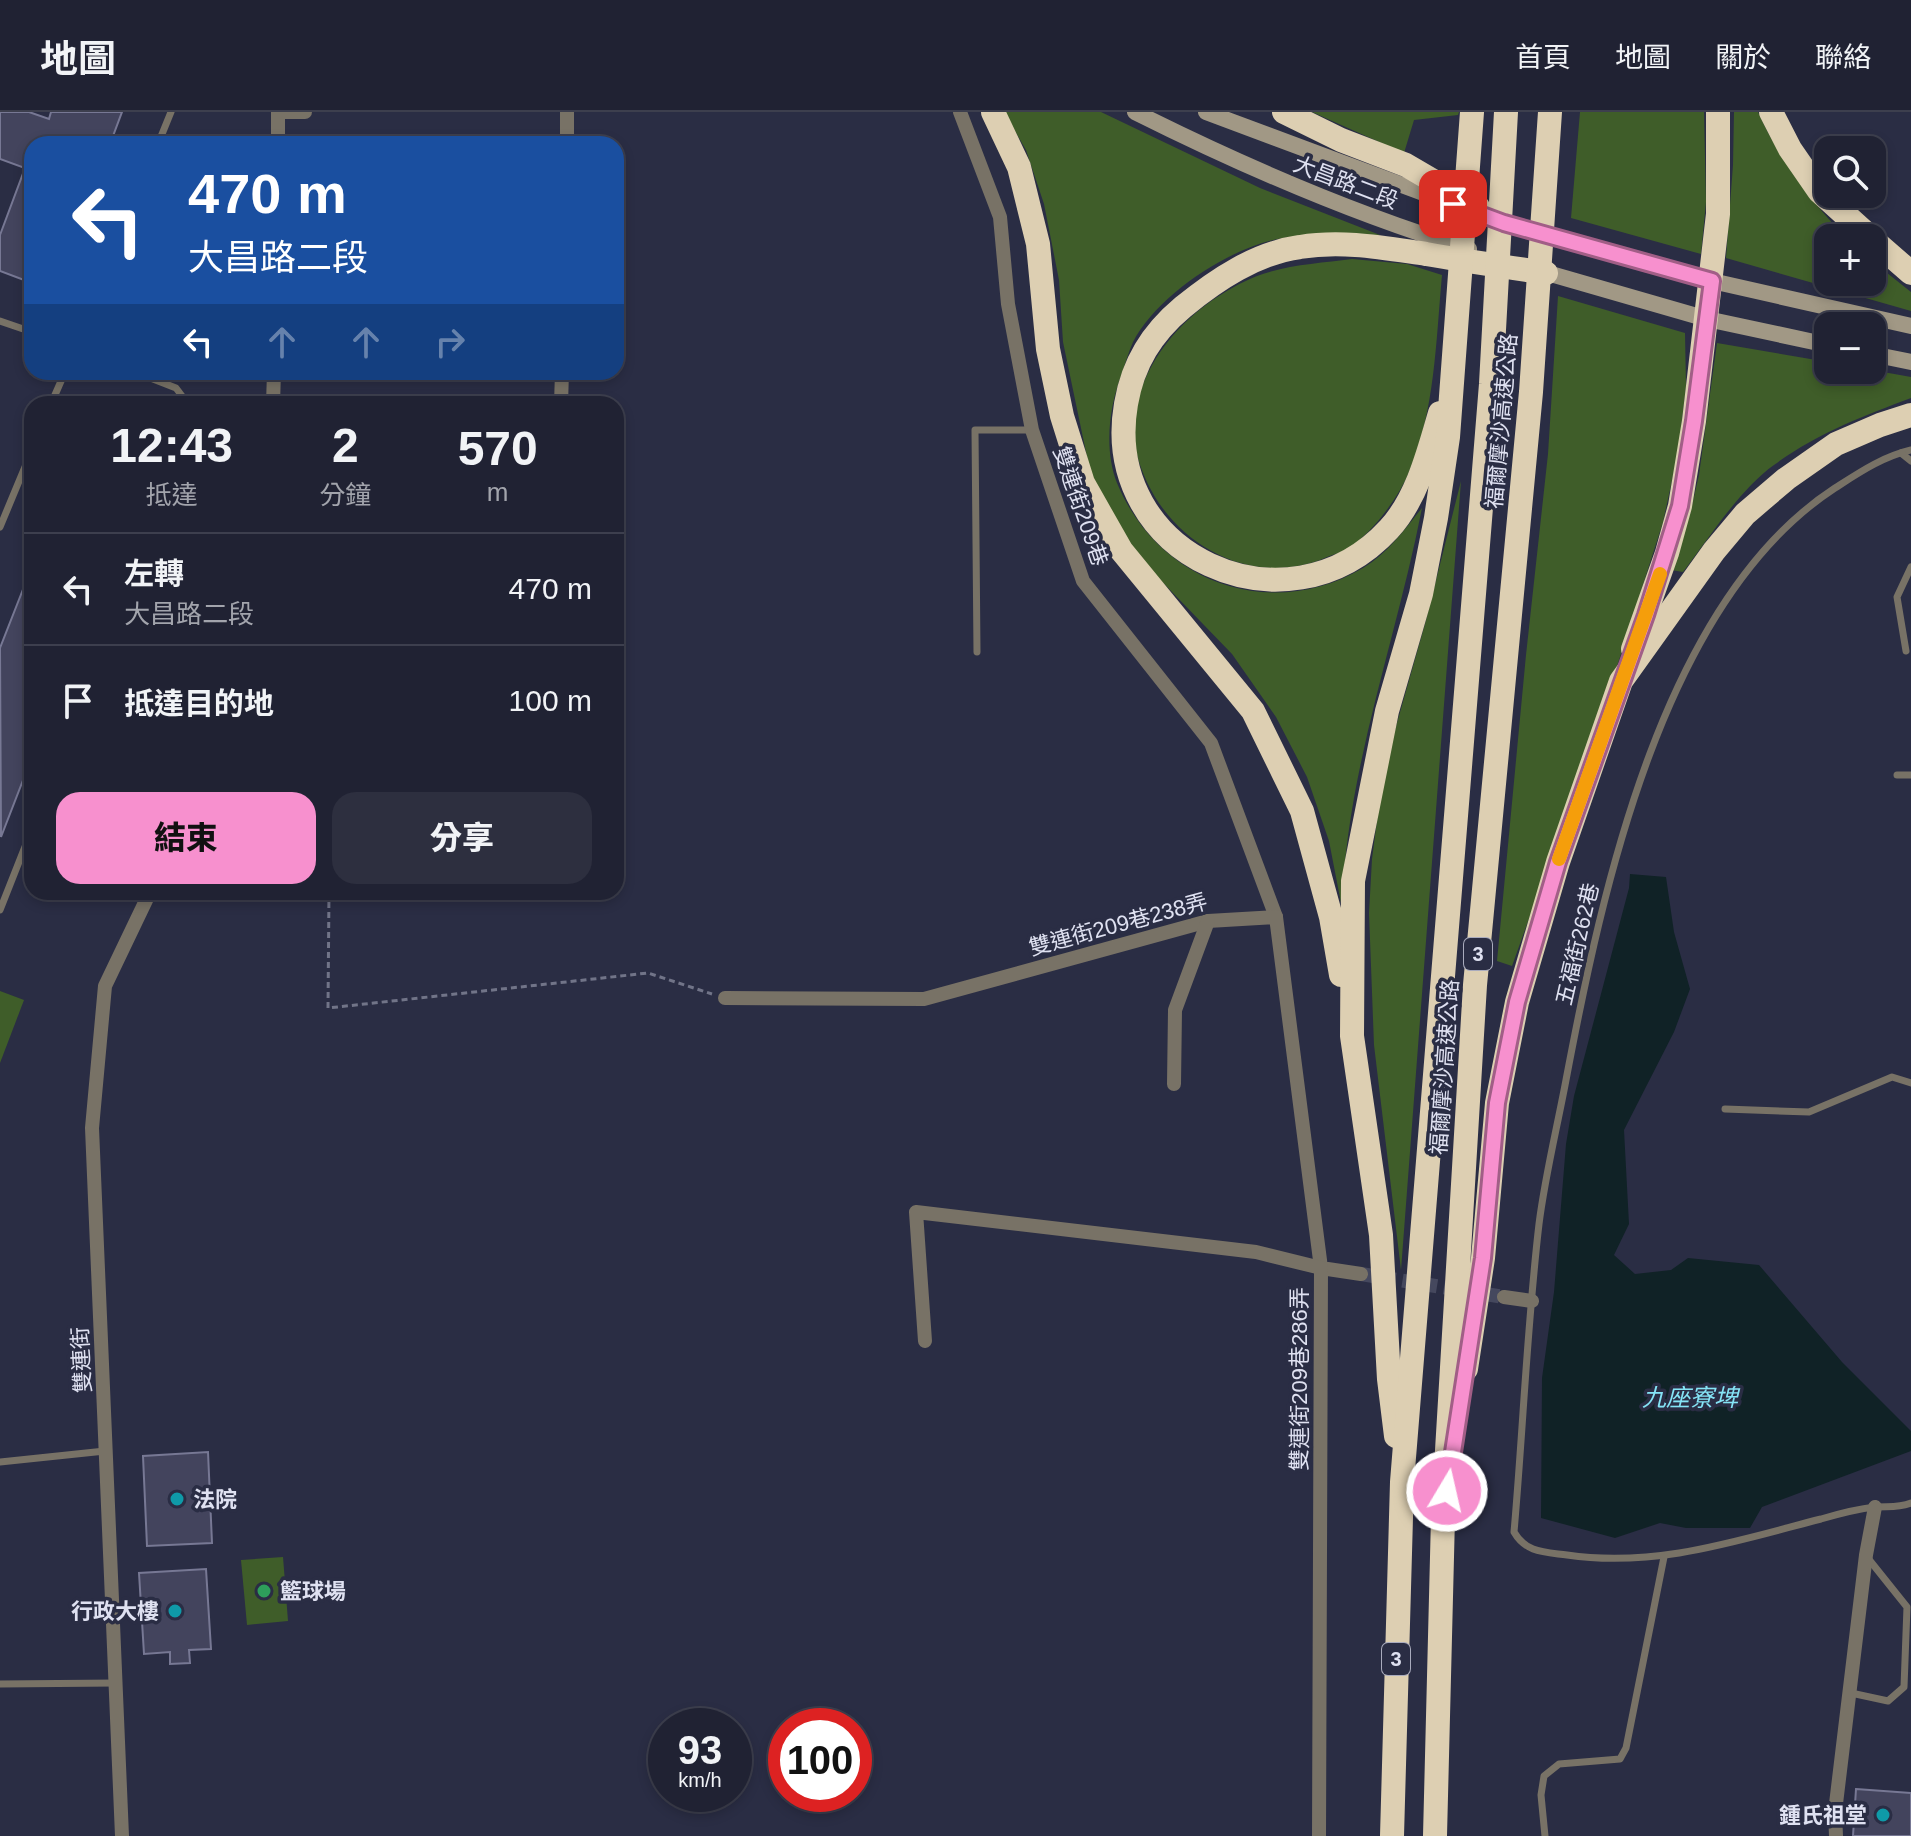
<!DOCTYPE html>
<html lang="zh-TW">
<head>
<meta charset="utf-8">
<style>
	body { margin:0; font-family:Helvetica,"Noto Sans TC",sans-serif; background:#2d2f3f; color:#f1f3f6; height:100vh; display:flex; flex-direction:column; font-size:30px; white-space:nowrap }
	* { box-sizing:border-box; margin:0 }
	p { font-size:26px; color:#a2a4ac }
	.icon { flex:none; width:44px; height:44px; fill:none; stroke:currentColor; stroke-width:2; stroke-linecap:round; stroke-linejoin:round }
	.map { position:relative; flex:1; overflow:hidden }
	.sheet { position:absolute; left:24px; top:284px; width:600px; height:504px; display:flex; flex-direction:column; background:#202233; border-radius:24px; box-shadow:0 4px 12px #0003,0 0 0 2px #3d3f4e }
	.sheet>* { flex:none }
	.guide { position:absolute; left:24px; top:24px; width:600px; height:244px; border-radius:24px; box-shadow:0 4px 12px #0003,0 0 0 2px #3d3f4e; background:#1a4fa0; color:#fff; overflow:hidden }
	.fabs { position:absolute; left:1814px; top:24px; display:grid; gap:16px }
	.fabs a { display:grid; place-items:center; width:72px; height:72px; border-radius:16px; background:#202233; box-shadow:0 4px 12px #0003,0 0 0 2px #3d3f4e; font-size:40px }
	.speed { position:absolute; left:648px; top:1596px; display:flex; gap:16px; font-size:40px; font-weight:700; text-align:center }
	.speed>* { display:grid; place-content:center; width:104px; height:104px; border-radius:50%; background:#202233; box-shadow:0 4px 12px #0003,0 0 0 2px #3d3f4e; line-height:1 }
	.speed small { font-size:20px; font-weight:400 }
	.speed .limit { border:12px solid #d22; background:#fff; color:#111 }
	.pin { position:absolute; display:grid; place-items:center; width:68px; height:68px; color:#fff; margin:-34px; border-radius:16px; box-shadow:0 4px 12px #0006 }
	.me { position:absolute; width:88px; margin:-44px; rotate:9deg; stroke-linejoin:round; filter:drop-shadow(0 0 6px #0008) }
	.turn { display:flex; align-items:center; gap:28px; height:168px; padding:0 32px; font-size:36px }
	.turn .icon { width:104px; height:104px; stroke-width:2.5 }
	.turn b { display:block; font-size:56px; line-height:68px }
	.lanes { display:flex; align-items:center; height:76px; padding:0 32px; background:#0003; justify-content:center; gap:40px; direction:ltr }
	.lanes .off { opacity:.35 }
	.eta { display:flex; justify-content:space-evenly; align-items:center; height:136px; text-align:center }
	.eta b { font-size:48px; font-weight:800; line-height:56px }
	.button { display:flex; gap:16px; margin-top:auto; padding:16px 32px }
	.button a { flex:1; height:92px; border-radius:24px; background:#f790ce; color:#111; font-size:32px; font-weight:800; line-height:92px; text-align:center }
	.button a+a { background:#2d2f3f; color:#f1f3f6 }
	ul { padding:0; list-style:none }
	li { display:flex; align-items:center; gap:24px; height:112px; padding:0 32px; border-top:2px solid #3d3f4e }
	li div { flex:1 }
	li b { display:block; font-size:30px }
	li em { font-style:normal }
	header { display:flex; align-items:center; gap:48px; box-sizing:border-box; height:112px; padding:0 40px; background:#202233; border-bottom:2px solid #3d3f4e }
	header strong { font-size:38px }
	nav { display:flex; gap:44px; margin-inline-start:auto; font-size:28px }
	.map>svg:first-child { display:block }
	.green { fill:#3f5d29 }
	.water { fill:#102226 }
	.building { fill:#43445d; stroke:#777894; stroke-width:2 }
	.lines { fill:none; stroke-linecap:round; stroke-linejoin:round }
	.minor-tunnel { stroke:#45485e; stroke-width:14; stroke-dasharray:14 7; stroke-linecap:butt }
	.path { stroke:#717488; stroke-width:3; stroke-dasharray:6 4; stroke-linecap:butt }
	.service { stroke:#787266; stroke-width:7 }
	.minor { stroke:#787266; stroke-width:14 }
	.secondary { stroke:#a19885; stroke-width:16 }
	.motorway { stroke:#ddcfb2; stroke-width:24 }
	.route-casing { stroke:#a15e86; stroke-width:20 }
	.route { stroke:#f790ce; stroke-width:14 }
	.slow { stroke:#f59e0b; stroke-width:14 }
	.culture-dot { fill:#0f9aa8; stroke:#2a2d44; stroke-width:3 }
	.leisure-dot { fill:#2e9e5b; stroke:#2a2d44; stroke-width:3 }
	.labels { text-anchor:middle; stroke-width:7; stroke-linejoin:round; paint-order:stroke }
	.shield { fill:#2a2d44; stroke:#a9abbd; stroke-width:2 }
	.shield-label { font-size:20px; font-weight:bold; fill:#dfe1f1 }
	.street-label { font-size:22px; fill:#dfe1f1; stroke:#2a2d44 }
	.poi-label { font-size:22px; font-weight:bold; fill:#dfe1f1; stroke:#2a2d44; text-anchor:start }
	.water-label { font-size:24px; font-style:italic; fill:#85e4f6; stroke:#2a2d44 }
</style>
</head>
<body>
<header>
<strong>地圖</strong>
<nav><a>首頁</a><a>地圖</a><a>關於</a><a>聯絡</a></nav>
</header>
<div class="map">
<svg width="1911" height="1724" viewBox="0 0 1911 1724">
	<rect width="100%" height="100%" fill="#2a2d44"/>
	<g class="green">
		<path d="M 1004,0 L 1101,0 L 1260,76 L 1380,123 C 1348,123 1315,121 1283,126 C 1231,134 1157,183 1133,230 C 1128,241 1125,253 1121,264 C 1109,296 1104,338 1117,371 C 1158,470 1270,511 1363,456 C 1387,442 1404,418 1422,396 C 1396,530 1346,659 1342,796 L 1329,729 L 1307,665 L 1276,605 L 1232,542 L 1143,450 L 1110,402 L 1091,364 L 1063,230 L 1059,168 L 1044,92 L 1026,38 Z"/>
		<polygon points="1312,0 1459,0 1458,3 1414,8 1404,41"/>
		<polygon points="1580,0 1704,0 1706,90 1701,142 1571,106"/>
		<path d="M 1734,0 L 1758,0 C 1780,48 1810,88 1846,126 L 1828,126 L 1828,170 L 1872,170 L 1872,149 L 1911,180 L 1911,199 L 1726,146 L 1733,53 Z"/>
		<path d="M 1352,147 L 1407,152 L 1442,163 C 1436,228 1435,300 1409,360 C 1399,385 1372,421 1349,436 C 1343,440 1334,442 1327,445 C 1262,474 1191,443 1155,385 C 1144,366 1135,345 1134,322 C 1133,250 1193,190 1257,164 C 1286,153 1321,151 1352,147 Z"/>
		<polygon points="1558,184 1685,221 1686,275 1678,341 1663,410 1597,617 1512,854 1497,849 1526,543 1548,342"/>
		<path d="M 1717,231 L 1828,250 L 1828,258 L 1872,258 L 1911,265 L 1911,286 C 1863,304 1816,322 1774,353 C 1740,377 1709,426 1683,460 L 1671,458 L 1690,402 L 1699,363 Z"/>
		<polygon points="1461,369 1401,1158 1374,933 1369,801 1372,747 1379,693 1393,625 1425,512"/>
		<polygon points="0,879 24,888 0,951"/>
		<polygon points="283,1445 288,1509 247,1513 241,1448"/>
	</g>
	<polygon class="water" points="1630,762 1666,765 1674,820 1690,877 1674,920 1624,1018 1629,1112 1614,1143 1635,1162 1671,1158 1688,1146 1759,1153 1842,1250 1911,1319 1911,1339 1762,1395 1750,1416 1686,1416 1660,1411 1615,1426 1541,1406 1542,1266 1554,1180 1566,1032 1574,984 1629,776"/>
	<g class="building">
		<polygon points="0,0 29,0 49,7 51,0 122,0 110,32 32,32 32,171 0,159 0,123 25,56 0,47"/>
		<polygon points="31,457 32,645 1,725 0,536"/>
		<polygon points="208,1340 212,1431 147,1434 143,1344"/>
		<polygon points="206,1457 211,1537 189,1538 190,1551 170,1552 170,1540 144,1542 139,1461"/>
		<polygon points="1856,1677 1911,1681 1911,1724 1853,1724"/>
	</g>
	<g class="lines">
		<polyline class="minor-tunnel" points="1361,1162 1504,1185"/>
		<polyline class="path" points="329,780 328,896 648,861 712,882"/>
		<g class="service">
			<polyline points="158,32 171,0"/>
			<polyline points="0,209 32,220"/>
			<polyline points="135,260 176,276 188,292"/>
			<polyline points="51,292 65,260"/>
			<path d="M 1911,338 C 1882,345 1860,360 1835,376 C 1663,488 1602,778 1566,968 C 1557,1016 1545,1064 1539,1112 C 1527,1214 1523,1318 1514,1420 C 1526,1441 1545,1440 1567,1443 C 1656,1456 1736,1429 1821,1407 C 1838,1402 1857,1397 1875,1395 C 1889,1394 1898,1396 1911,1391"/>
			<polyline points="1901,341 1911,349"/>
			<polyline points="0,415 32,338"/>
			<polyline points="1906,539 1897,485 1911,455"/>
			<polyline points="977,540 975,318 1032,318"/>
			<polyline points="1897,663 1911,663"/>
			<polyline points="0,798 32,717"/>
			<polyline points="1725,997 1809,1000 1892,965 1911,971"/>
			<polyline points="0,1350 105,1339"/>
			<polyline points="0,1572 116,1571"/>
			<polyline points="1851,1581 1888,1589 1904,1575 1907,1495 1867,1445"/>
			<polyline points="1545,1724 1541,1683 1544,1664 1559,1652 1620,1647 1626,1636 1664,1445"/>
		</g>
		<g class="minor">
			<polyline points="278,0 305,0"/>
			<polyline points="960,0 1000,105 1008,192 1032,318 1083,469 1211,631 1276,805"/>
			<polyline points="278,32 278,0"/>
			<polyline points="567,32 567,0"/>
			<polyline points="273,292 274,260"/>
			<polyline points="561,292 562,260"/>
			<polyline points="148,783 182,780"/>
			<polyline points="725,886 924,887 1208,809 1276,805 1321,1156 1361,1162"/>
			<polyline points="1174,972 1175,898 1208,809"/>
			<polyline points="1504,1185 1532,1189"/>
			<polyline points="925,1229 916,1100 1256,1140 1321,1156 1319,1724"/>
			<polyline points="122,1724 92,1016 105,874 150,780"/>
			<polyline points="1836,1724 1835,1700 1866,1443 1875,1395"/>
		</g>
		<g class="secondary">
			<path d="M 1135,0 C 1243,54 1353,102 1469,137"/>
			<polyline points="1206,0 1461,95"/>
			<polyline points="1494,107 1712,169 1911,214"/>
			<polyline points="1537,158 1707,207 1828,233"/>
			<polyline points="1872,242 1911,250"/>
		</g>
		<g class="motorway">
			<polyline points="993,0 1019,55 1038,132 1048,237 1062,304 1083,371 1121,438 1253,599 1302,699 1331,805 1341,863"/>
			<polyline points="1284,0 1341,28 1406,53 1478,95"/>
			<polyline points="1771,0 1790,37 1819,79 1871,126"/>
			<polyline points="1872,127 1911,161"/>
			<path d="M 1440,301 C 1429,339 1417,387 1389,417 C 1287,528 1100,443 1126,292 C 1133,251 1152,221 1183,195 C 1216,168 1256,141 1300,135 C 1343,128 1384,136 1426,142 C 1466,149 1506,155 1546,161"/>
			<polyline points="1633,537 1667,441 1680,394 1694,309 1718,102 1718,0"/>
			<polyline points="1466,1257 1483,1146 1497,991 1517,890 1558,750 1621,569 1714,439 1745,402 1786,367 1836,332 1880,313 1911,303"/>
			<polyline points="1396,1324 1389,1267 1381,1123 1352,924 1353,769 1387,599 1421,482 1436,406 1448,325 1472,0"/>
			<polyline points="1392,1724 1402,1370 1491,272 1506,0"/>
			<polyline points="1435,1724 1443,1405 1475,873 1531,280 1550,0"/>
		</g>
	</g>
	<g class="lines">
		<g class="route-casing">
			<polyline id="route" points="1447,1379 1483,1146 1497,991 1517,890 1558,750 1646,503 1680,394 1694,309 1712,169 1504,111 1453,92"/>
		</g>
		<use href="#route" class="route"/>
		<polyline class="slow" points="1559,747 1660,462"/>
	</g>
	<g class="culture-dot">
		<circle cx="177" cy="1387" r="8"/>
		<circle cx="175" cy="1499" r="8"/>
		<circle cx="1883" cy="1703" r="8"/>
	</g>
	<circle class="leisure-dot" cx="264" cy="1479" r="8"/>
	<g class="labels">
		<g class="shield">
			<rect x="1464" y="826" width="28" height="32" rx="6"/>
			<rect x="1382" y="1531" width="28" height="32" rx="6"/>
		</g>
		<g class="shield-label">
			<text x="1478" y="849">3</text>
			<text x="1396" y="1554">3</text>
		</g>
		<g class="street-label">
			<text transform="translate(1346 70) rotate(21)" y="8">大昌路二段</text>
			<text transform="translate(1501 309) rotate(-85)" y="8">福爾摩沙高速公路</text>
			<text transform="translate(1081 394) rotate(71)" y="8">雙連街209巷</text>
			<text transform="translate(1118 812) rotate(-15)" y="8">雙連街209巷238弄</text>
			<text transform="translate(1577 832) rotate(-77)" y="8">五福街262巷</text>
			<text transform="translate(1444 955) rotate(-86)" y="8">福爾摩沙高速公路</text>
			<text transform="translate(81 1248) rotate(-93)" y="8">雙連街</text>
			<text transform="translate(1299 1267) rotate(-90)" y="8">雙連街209巷286弄</text>
		</g>
		<g class="poi-label">
			<text x="193" y="1395">法院</text>
			<text x="280" y="1487">籃球場</text>
			<text x="159" y="1507" text-anchor="end">行政大樓</text>
			<text x="1867" y="1711" text-anchor="end">鍾氏祖堂</text>
		</g>
		<g class="water-label">
			<text x="1690" y="1294">九座寮埤</text>
		</g>
	</g>
</svg>
<div class="fabs">
<a><svg class="icon" aria-label="search" viewBox="0 0 24 24"><circle cx="10" cy="10" r="6"/><path d="M15 15l6 6"/></svg></a>
<a>+</a>
<a>−</a>
</div>
<div class="speed"><div>93<small>km/h</small></div><div class="limit">100</div></div>
<div class="pin" style="left:1453px;top:92px;background:#d93025"><svg class="icon" aria-label="arrive" viewBox="0 0 24 24"><path d="M6 21V4h12l-3 4 3 4H6"/></svg></div>
<svg class="me" style="left:1447px;top:1379px" viewBox="-20 -20 40 40"><circle r="17" fill="#f790ce" stroke="#fff" stroke-width="3"/><path d="M0-11L8 9 0 5-8 9z" fill="#fff"/></svg>
<div class="guide">
<div class="turn"><svg class="icon" aria-label="left" viewBox="0 0 24 24"><path d="M17 20v-9H6M10 6l-5 5 5 5"/></svg><div><b>470 m</b>大昌路二段</div></div>
<div class="lanes"><svg class="icon" aria-label="left" viewBox="0 0 24 24"><path d="M17 20v-9H6M10 6l-5 5 5 5"/></svg><svg class="icon off" aria-label="ahead" viewBox="0 0 24 24"><path d="M12 20V5M6 11l6-6 6 6"/></svg><svg class="icon off" aria-label="ahead" viewBox="0 0 24 24"><path d="M12 20V5M6 11l6-6 6 6"/></svg><svg class="icon off" aria-label="right" viewBox="0 0 24 24"><path d="M7 20v-9h11M14 6l5 5-5 5"/></svg></div>
</div>
<section class="sheet">
<div class="eta">
<div><b>12:43</b><p>抵達</p></div>
<div><b>2</b><p>分鐘</p></div>
<div><b>570</b><p>m</p></div>
</div>
<ul>
<li><svg class="icon" aria-label="left" viewBox="0 0 24 24"><path d="M17 20v-9H6M10 6l-5 5 5 5"/></svg><div><b>左轉</b><p>大昌路二段</p></div><em>470 m</em></li>
<li><svg class="icon" aria-label="arrive" viewBox="0 0 24 24"><path d="M6 21V4h12l-3 4 3 4H6"/></svg><div><b>抵達目的地</b></div><em>100 m</em></li>
</ul>
<div class="button"><a>結束</a><a>分享</a></div>
</section>
</div>
</body>
</html>
